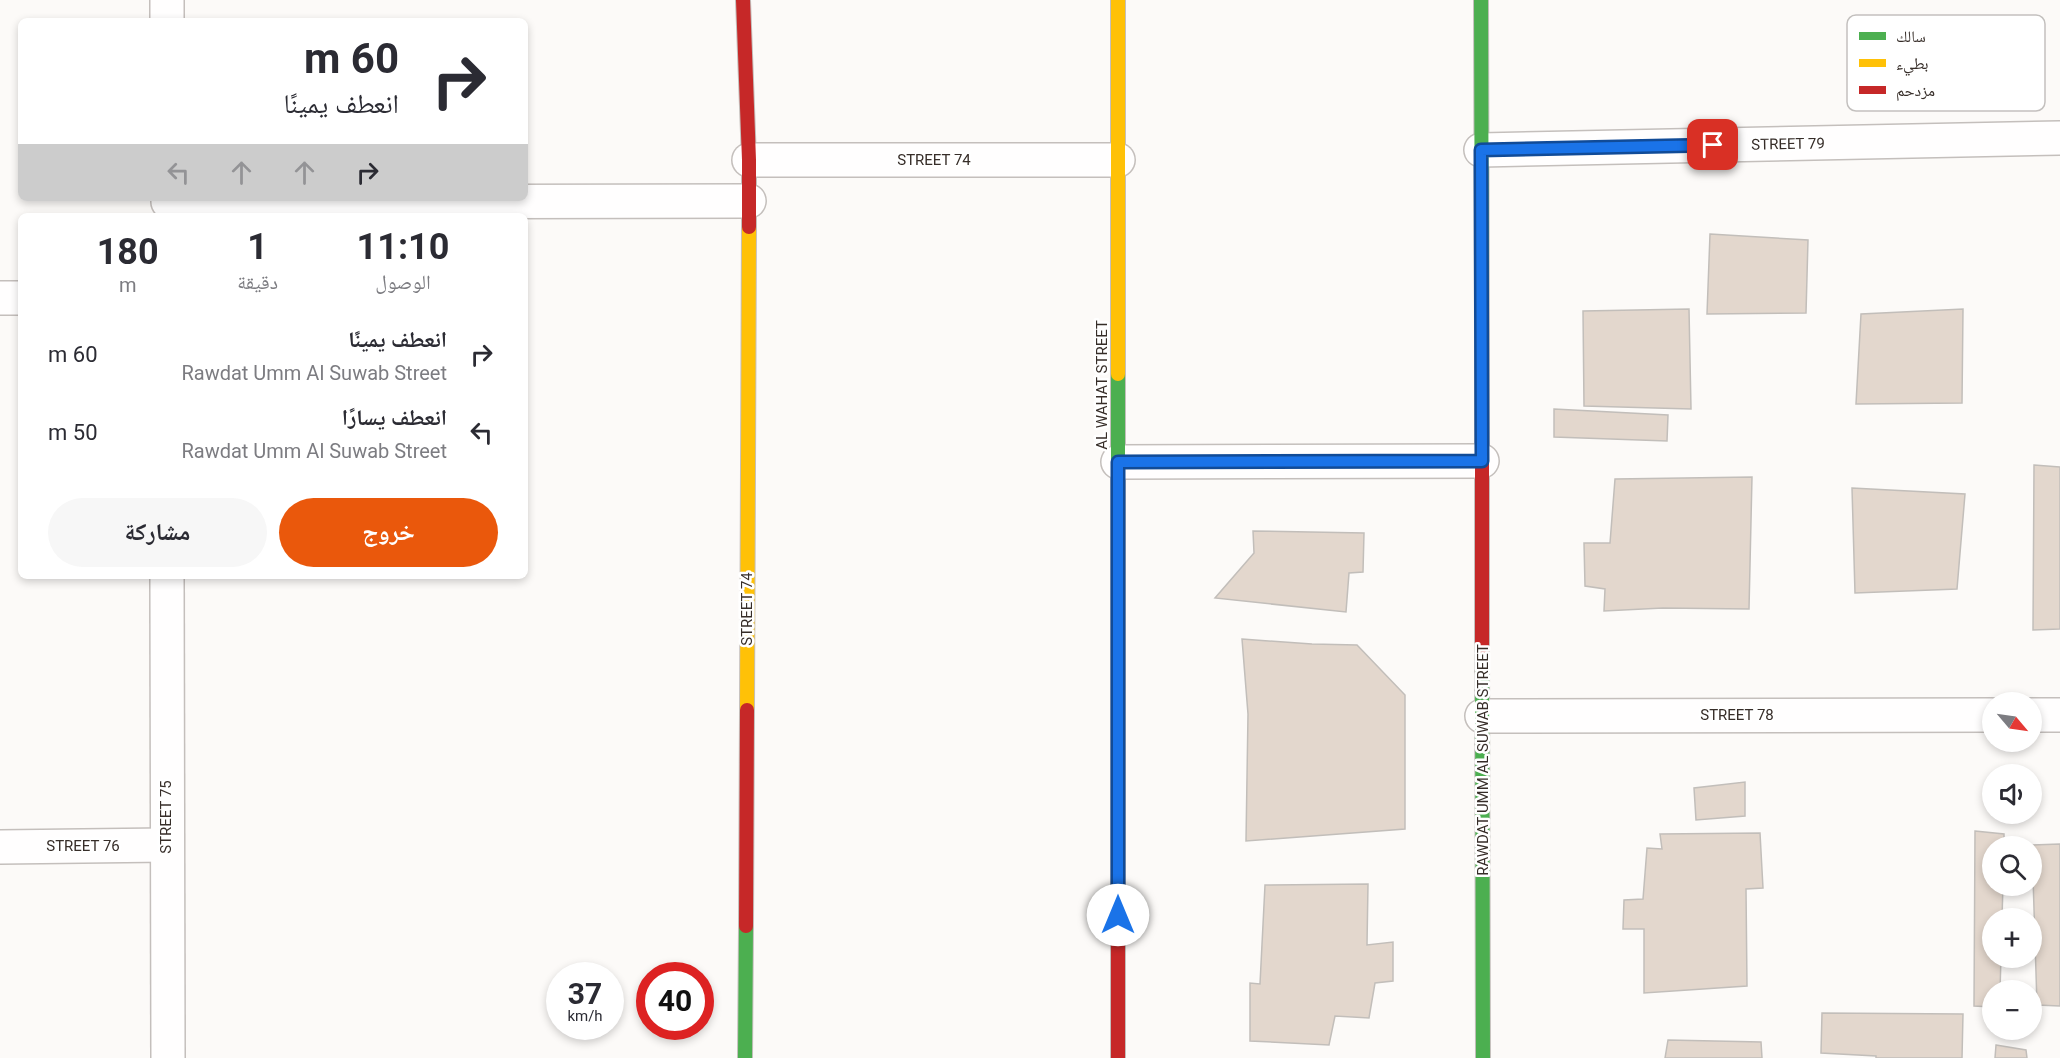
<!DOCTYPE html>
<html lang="ar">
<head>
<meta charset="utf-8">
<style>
	body { margin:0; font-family:Roboto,"Noto Naskh Arabic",sans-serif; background:#f7f7f7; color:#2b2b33; direction:rtl; height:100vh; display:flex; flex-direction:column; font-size:22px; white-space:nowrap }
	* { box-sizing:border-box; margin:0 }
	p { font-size:20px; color:#7c7c81 }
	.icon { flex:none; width:33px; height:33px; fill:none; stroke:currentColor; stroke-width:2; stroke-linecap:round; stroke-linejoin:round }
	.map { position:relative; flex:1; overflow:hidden; direction:ltr }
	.drawer { position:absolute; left:18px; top:213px; width:510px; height:366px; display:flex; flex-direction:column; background:#fff; border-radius:9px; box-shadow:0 3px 9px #0003; direction:rtl }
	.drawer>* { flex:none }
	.top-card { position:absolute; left:18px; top:18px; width:510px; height:183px; border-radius:9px; box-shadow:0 3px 9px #0003; direction:rtl; background:#fff; color:#2b2b33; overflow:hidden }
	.needle { width:39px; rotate:119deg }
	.controls { position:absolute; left:1982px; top:692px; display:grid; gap:12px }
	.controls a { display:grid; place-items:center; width:60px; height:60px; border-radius:50%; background:#fff; box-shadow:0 3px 9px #0003; font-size:30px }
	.speed { position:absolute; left:546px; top:962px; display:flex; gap:12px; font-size:30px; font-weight:700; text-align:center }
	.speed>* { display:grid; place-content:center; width:78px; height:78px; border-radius:50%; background:#fff; box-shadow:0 3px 9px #0003; line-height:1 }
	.speed small { font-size:15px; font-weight:400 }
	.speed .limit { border:9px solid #d22; background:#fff; color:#111 }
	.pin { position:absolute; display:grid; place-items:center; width:51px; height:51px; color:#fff; margin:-26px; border-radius:12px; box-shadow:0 3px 9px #0006 }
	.me { position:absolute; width:66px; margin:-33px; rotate:0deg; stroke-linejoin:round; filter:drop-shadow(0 0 4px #0008) }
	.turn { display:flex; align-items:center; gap:21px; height:126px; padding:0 30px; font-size:27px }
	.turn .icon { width:78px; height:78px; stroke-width:2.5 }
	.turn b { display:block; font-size:42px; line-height:51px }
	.lanes { display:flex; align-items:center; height:57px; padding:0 30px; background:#0003; justify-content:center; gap:30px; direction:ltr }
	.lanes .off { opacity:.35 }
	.eta { display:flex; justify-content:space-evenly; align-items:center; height:102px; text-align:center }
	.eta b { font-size:36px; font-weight:700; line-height:42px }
	.primary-button { display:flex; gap:12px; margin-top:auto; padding:12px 30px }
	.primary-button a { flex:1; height:69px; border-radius:36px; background:#ea580c; color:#fff; font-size:24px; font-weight:700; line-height:69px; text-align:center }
	.primary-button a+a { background:#f7f7f7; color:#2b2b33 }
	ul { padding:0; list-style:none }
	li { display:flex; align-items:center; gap:18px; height:78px; padding:0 30px }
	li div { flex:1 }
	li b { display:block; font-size:22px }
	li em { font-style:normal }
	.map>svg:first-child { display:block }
	.building { fill:#e3d7cd; stroke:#c2beba; stroke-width:1.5 }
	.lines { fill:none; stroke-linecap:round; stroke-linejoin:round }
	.street-casing { stroke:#c4bfbc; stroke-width:36 }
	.fast-casing { stroke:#c4bfbc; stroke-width:16 }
	.slow-casing { stroke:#c4bfbc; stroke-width:16 }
	.jam-casing { stroke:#c4bfbc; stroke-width:16 }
	.street { stroke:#fffefe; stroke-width:33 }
	.fast { stroke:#4caf50; stroke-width:14 }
	.slow { stroke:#ffc107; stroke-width:14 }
	.jam { stroke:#c62828; stroke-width:14 }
	.route-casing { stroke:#114b97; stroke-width:15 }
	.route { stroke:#1a73e8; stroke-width:10 }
	.labels { text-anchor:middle; stroke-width:5; stroke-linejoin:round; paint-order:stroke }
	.street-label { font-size:15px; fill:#362d28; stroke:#fff }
	.key { fill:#fff; stroke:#c3c0be; stroke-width:1.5 }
	.key-label { font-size:16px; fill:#362d28 }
</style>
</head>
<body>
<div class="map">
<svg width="2060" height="1058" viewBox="0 0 2060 1058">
	<rect width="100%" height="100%" fill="#fcfaf8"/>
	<g class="building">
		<polygon points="1710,234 1808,240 1806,313 1707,314"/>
		<polygon points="1689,309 1691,409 1584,406 1583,311"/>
		<polygon points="1963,309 1962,403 1856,404 1861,314"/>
		<polygon points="1554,409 1668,415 1667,441 1554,437"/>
		<polygon points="2034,465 2060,467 2060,629 2033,630"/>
		<polygon points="1752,477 1749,609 1663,608 1604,611 1605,589 1585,586 1584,543 1610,543 1615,479"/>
		<polygon points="1852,488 1965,494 1957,589 1855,593"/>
		<polygon points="1253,531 1364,533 1363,572 1349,573 1346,612 1215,598 1254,553"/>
		<polygon points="1242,639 1312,644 1357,645 1405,695 1405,829 1246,841 1248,714"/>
		<polygon points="1745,782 1745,816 1696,820 1694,788"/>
		<polygon points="1975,831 2004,834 2004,846 1992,846 1992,885 2003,885 2002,918 1992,918 1992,957 2001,957 2000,990 1992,990 1992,1007 1974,1006"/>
		<polygon points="1760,833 1763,888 1746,889 1747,986 1644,993 1644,929 1623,929 1624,900 1643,899 1647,848 1662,849 1660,834"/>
		<polygon points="2060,844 2060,1006 2037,1005 2032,845"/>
		<polygon points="1368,884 1367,945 1393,942 1393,981 1375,983 1369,1018 1335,1016 1329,1045 1250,1041 1250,983 1260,984 1265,885"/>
		<polygon points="1822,1013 1963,1014 1962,1058 1876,1058 1876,1056 1821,1053"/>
		<polygon points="1668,1040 1761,1042 1762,1058 1665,1058"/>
		<polygon points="1996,1045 2026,1050 2027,1058 1995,1058"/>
	</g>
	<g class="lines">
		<g class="street-casing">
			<g id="street">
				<polyline points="167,0 167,21"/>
				<polyline points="1481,150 2060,138"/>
				<polyline points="749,160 1118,160"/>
				<polyline points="168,202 749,201"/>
				<polyline points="0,298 21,298"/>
				<polyline points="1118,462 1482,461"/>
				<polyline points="167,576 168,1058"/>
				<polyline points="2031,715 2060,715"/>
				<polyline points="1482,716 1992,715"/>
				<polyline points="0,847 166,845"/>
			</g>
		</g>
		<g class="fast-casing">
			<g id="fast">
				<polyline points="1481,0 1482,333"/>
				<polyline points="1118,374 1118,798"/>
				<polyline points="1482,655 1483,1058"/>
				<polyline points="745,1058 746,926"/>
			</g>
		</g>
		<g class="slow-casing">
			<g id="slow">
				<polyline points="1118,0 1118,374"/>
				<polyline points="747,710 749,227"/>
			</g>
		</g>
		<g class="jam-casing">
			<g id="jam">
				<polyline points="743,0 749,160 749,227"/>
				<polyline points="1482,333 1482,655"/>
				<polyline points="1118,798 1118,1058"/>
				<polyline points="746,926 747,710"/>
			</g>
		</g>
		<use href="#street" class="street"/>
		<use href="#fast" class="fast"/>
		<use href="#slow" class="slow"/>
		<use href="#jam" class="jam"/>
	</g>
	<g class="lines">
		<g class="route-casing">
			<polyline id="route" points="1118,915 1118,462 1482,461 1481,150 1713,145"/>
		</g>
		<use href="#route" class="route"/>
	</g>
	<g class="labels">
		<g class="street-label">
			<text transform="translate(1788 144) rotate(-1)" y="5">STREET 79</text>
			<text x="934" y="165">STREET 74</text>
			<text transform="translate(1102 385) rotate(-90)" y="5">AL WAHAT STREET</text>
			<text transform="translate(747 609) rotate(-90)" y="5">STREET 74</text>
			<text x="1737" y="720">STREET 78</text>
			<text transform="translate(1483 760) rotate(-90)" y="5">RAWDAT UMM AL SUWAB STREET</text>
			<text transform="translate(166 817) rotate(-90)" y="5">STREET 75</text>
			<text x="83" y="851">STREET 76</text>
		</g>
	</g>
	<rect x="1847" y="15" width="198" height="96" rx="9" class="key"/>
	<rect x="1859" y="32" width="27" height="8" fill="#4caf50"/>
	<rect x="1859" y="59" width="27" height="8" fill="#ffc107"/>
	<rect x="1859" y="86" width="27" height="8" fill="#c62828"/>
	<g class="key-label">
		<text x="1896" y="42">سالك</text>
		<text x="1896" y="69">بطيء</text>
		<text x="1896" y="96">مزدحم</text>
	</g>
</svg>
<div class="controls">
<a><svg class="needle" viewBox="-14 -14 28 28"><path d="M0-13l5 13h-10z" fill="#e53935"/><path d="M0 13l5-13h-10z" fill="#7c7c81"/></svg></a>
<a><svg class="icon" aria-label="sound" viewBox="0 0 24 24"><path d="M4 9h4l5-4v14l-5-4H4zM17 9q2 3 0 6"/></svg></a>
<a><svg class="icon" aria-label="search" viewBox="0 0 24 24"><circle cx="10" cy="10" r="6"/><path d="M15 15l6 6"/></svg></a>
<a>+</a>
<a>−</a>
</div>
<div class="speed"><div>37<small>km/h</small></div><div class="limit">40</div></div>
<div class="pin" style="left:1713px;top:145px;background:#d93025"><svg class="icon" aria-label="arrive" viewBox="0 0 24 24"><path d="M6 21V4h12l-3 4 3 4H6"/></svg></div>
<svg class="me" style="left:1118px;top:915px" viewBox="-20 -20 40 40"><circle r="19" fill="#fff"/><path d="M0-13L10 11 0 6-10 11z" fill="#1a73e8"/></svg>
<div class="top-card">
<div class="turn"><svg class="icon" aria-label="right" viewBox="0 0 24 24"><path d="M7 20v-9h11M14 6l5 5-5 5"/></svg><div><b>60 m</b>انعطف يمينًا</div></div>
<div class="lanes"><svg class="icon off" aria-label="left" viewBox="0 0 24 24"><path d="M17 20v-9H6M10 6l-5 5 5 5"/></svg><svg class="icon off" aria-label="ahead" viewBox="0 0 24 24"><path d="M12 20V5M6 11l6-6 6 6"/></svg><svg class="icon off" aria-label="ahead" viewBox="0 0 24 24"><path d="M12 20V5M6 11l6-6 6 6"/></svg><svg class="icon" aria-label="right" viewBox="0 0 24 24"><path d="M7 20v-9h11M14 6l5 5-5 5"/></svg></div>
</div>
<section class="drawer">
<div class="eta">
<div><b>11:10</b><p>الوصول</p></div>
<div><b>1</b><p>دقيقة</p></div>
<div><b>180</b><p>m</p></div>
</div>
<ul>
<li><svg class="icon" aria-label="right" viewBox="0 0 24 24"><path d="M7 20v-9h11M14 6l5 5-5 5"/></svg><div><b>انعطف يمينًا</b><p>Rawdat Umm Al Suwab Street</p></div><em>60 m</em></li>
<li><svg class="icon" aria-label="left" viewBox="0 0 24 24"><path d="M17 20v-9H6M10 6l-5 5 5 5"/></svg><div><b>انعطف يسارًا</b><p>Rawdat Umm Al Suwab Street</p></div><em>50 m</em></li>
</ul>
<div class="primary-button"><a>خروج</a><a>مشاركة</a></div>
</section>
</div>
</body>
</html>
